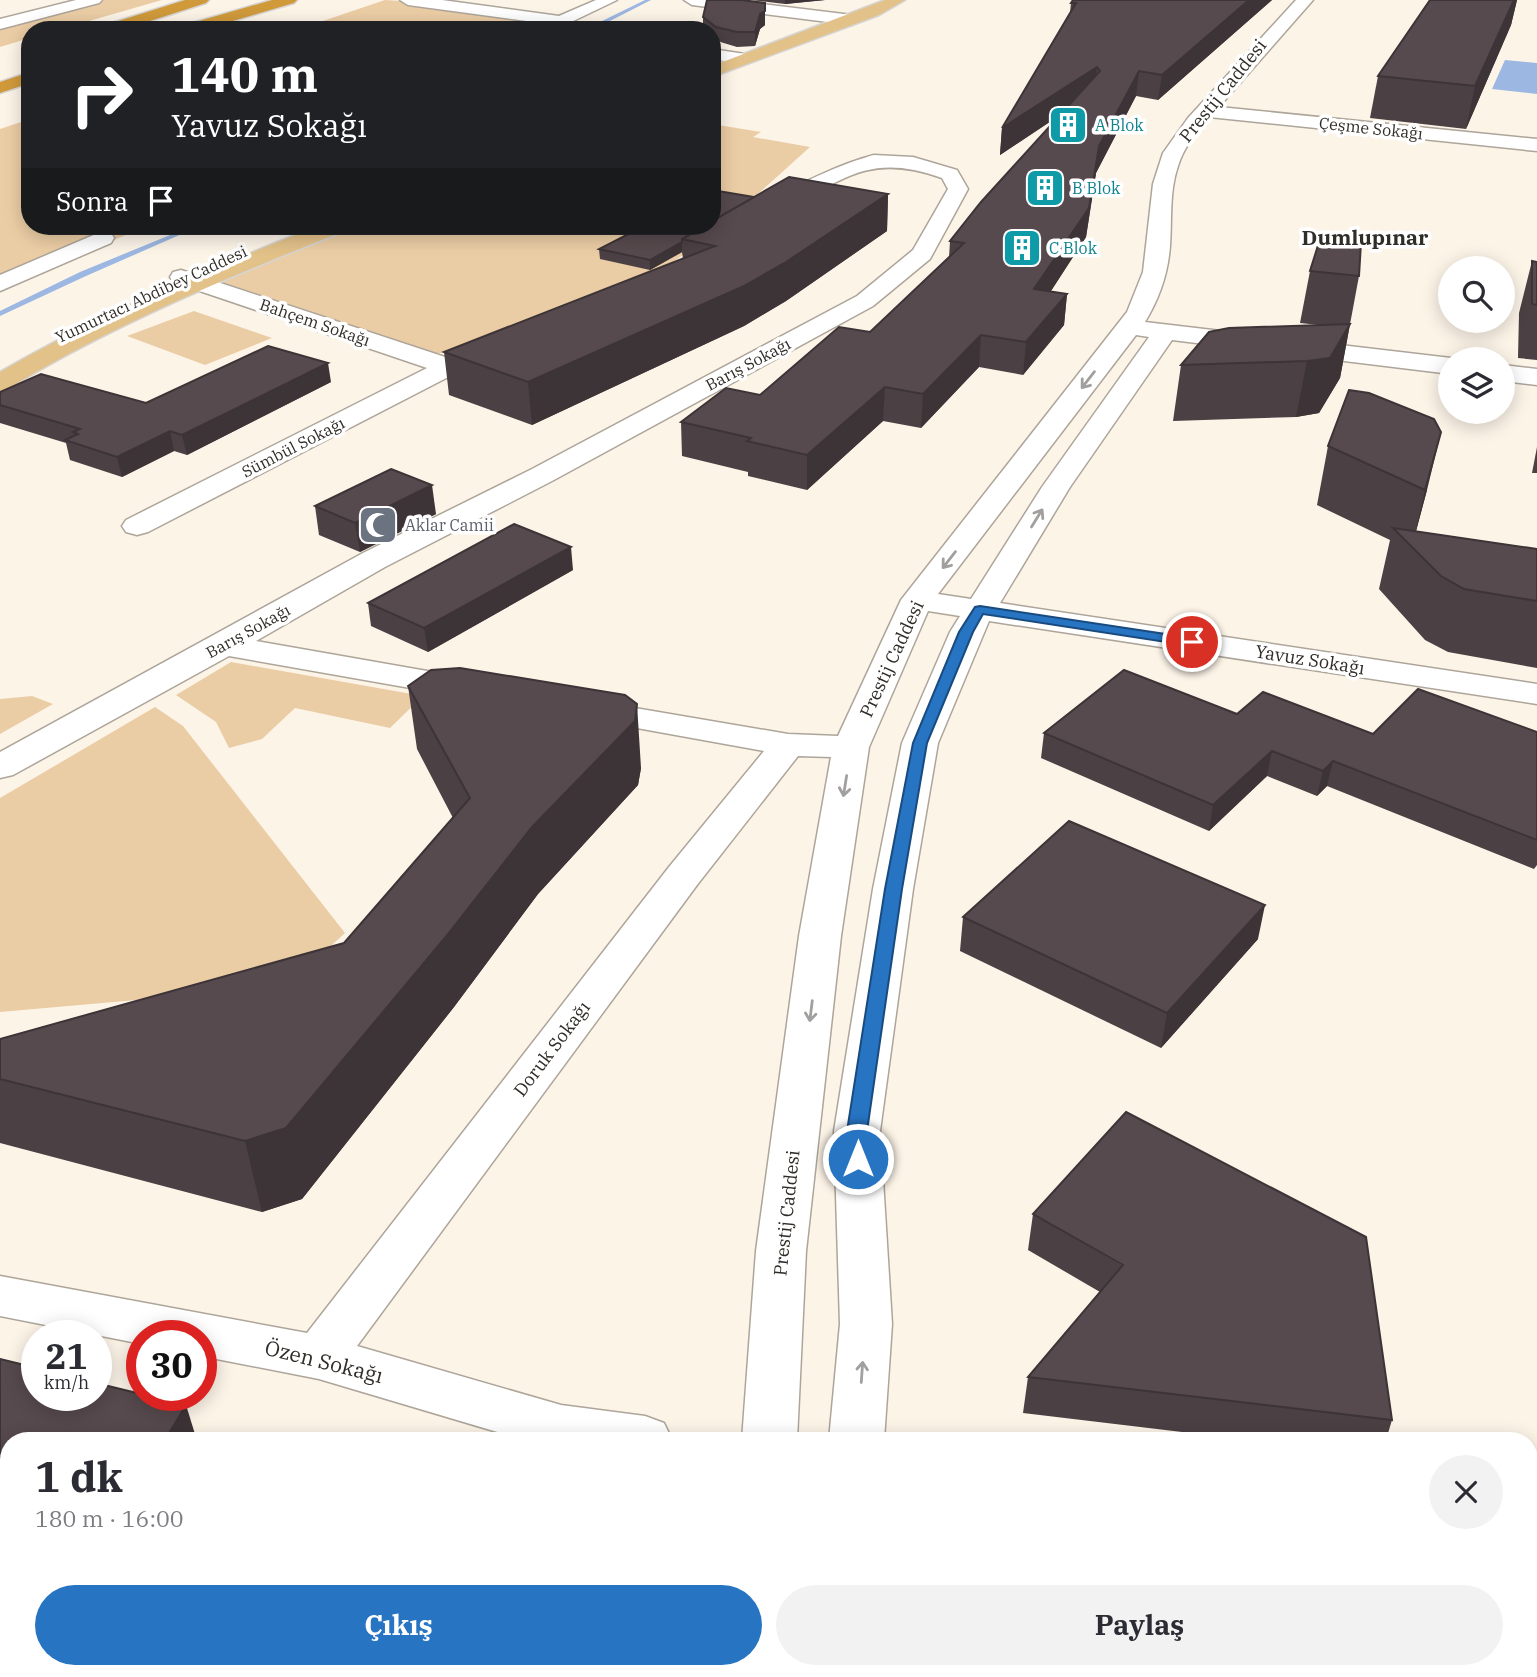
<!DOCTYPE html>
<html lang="tr">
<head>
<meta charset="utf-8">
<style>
	body { margin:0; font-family:"IBM Plex Serif",serif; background:#f2f2f3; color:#2b2b33; height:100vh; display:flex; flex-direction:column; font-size:26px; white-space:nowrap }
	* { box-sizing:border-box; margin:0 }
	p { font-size:23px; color:#7c7c81 }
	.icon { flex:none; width:38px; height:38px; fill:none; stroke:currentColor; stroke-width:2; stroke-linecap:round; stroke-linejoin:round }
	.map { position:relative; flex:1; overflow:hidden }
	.sheet { position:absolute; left:0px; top:1432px; width:1538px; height:247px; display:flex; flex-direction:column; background:#fff; border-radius:28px 28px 0 0; box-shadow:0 4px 18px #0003 }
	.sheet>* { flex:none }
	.hud { position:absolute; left:21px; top:21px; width:700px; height:214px; border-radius:28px; box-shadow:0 4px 18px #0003; background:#202124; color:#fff; overflow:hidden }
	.controls { position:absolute; left:1438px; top:256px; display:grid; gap:14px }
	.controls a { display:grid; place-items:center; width:77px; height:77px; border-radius:50%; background:#fff; box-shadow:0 4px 18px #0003; font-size:35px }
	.speed { position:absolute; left:21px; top:1320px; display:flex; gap:14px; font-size:35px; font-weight:700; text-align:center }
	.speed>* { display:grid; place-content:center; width:91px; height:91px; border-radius:50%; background:#fff; box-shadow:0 4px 18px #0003; line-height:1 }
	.speed small { font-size:18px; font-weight:400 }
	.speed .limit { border:10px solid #d22; background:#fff; color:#111 }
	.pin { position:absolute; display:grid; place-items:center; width:60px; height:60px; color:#fff; margin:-30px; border:4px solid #fff; border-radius:50%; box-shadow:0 2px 7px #0007 }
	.me { position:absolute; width:77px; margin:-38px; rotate:0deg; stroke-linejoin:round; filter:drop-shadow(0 0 5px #0008) }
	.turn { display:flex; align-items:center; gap:24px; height:147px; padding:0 35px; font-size:32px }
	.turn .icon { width:91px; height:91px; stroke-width:2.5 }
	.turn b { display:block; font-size:49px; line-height:60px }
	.then { display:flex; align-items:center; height:66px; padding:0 35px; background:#0003; gap:14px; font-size:26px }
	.round { display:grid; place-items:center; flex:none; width:74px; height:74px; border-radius:37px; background:#f2f2f3 }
	.overview { display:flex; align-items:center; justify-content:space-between; height:119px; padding:0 35px }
	h1 { font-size:42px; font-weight:700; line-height:52px }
	.button { display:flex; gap:14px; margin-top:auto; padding:14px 35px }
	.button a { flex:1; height:80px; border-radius:42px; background:#2774c3; color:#fff; font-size:28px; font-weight:700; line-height:80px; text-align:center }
	.button a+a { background:#f2f2f3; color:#2b2b33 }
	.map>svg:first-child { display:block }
	.green { fill:#ebcda5 }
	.water { fill:#9cb7e1 }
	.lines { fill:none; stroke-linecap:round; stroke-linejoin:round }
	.stream { fill:#9cb7e1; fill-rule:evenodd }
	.minor-casing { stroke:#aea59a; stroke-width:3 }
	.major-casing { stroke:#d6d5d4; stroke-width:3 }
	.highway-casing { stroke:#d6d5d4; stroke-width:3 }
	.minor { fill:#fff; fill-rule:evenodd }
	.major { fill:#e3c289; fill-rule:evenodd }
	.highway { fill:#d09a3b; fill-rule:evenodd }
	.wall { fill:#4b4043 }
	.shaded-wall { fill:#3d3437 }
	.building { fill:#574a4e; stroke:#3d3437; stroke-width:2 }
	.oneway { stroke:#a2a09e }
	.route { fill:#2774c3; stroke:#194b7f; stroke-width:2 }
	.labels { text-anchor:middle; stroke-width:7; stroke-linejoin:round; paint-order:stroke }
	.far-culture-label { font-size:16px; fill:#0d838f; stroke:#fff; text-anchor:start }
	.far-street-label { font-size:16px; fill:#302d28; stroke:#fff }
	.far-worship-label { font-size:16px; fill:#5b616d; stroke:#fff; text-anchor:start }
	.street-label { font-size:18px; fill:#302d28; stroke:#fff }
	.far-district-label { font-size:21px; font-weight:bold; fill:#302d28; stroke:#fff }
	.near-street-label { font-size:21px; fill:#302d28; stroke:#fff }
</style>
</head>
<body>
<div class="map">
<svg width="1537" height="1677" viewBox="0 0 1537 1677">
	<rect width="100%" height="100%" fill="#fdf4e8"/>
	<g class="green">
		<polygon points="100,0 162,0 58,30 30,30 30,38 0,47 0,27"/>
		<polygon points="385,0 401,1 574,23 568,30 296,30"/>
		<polygon points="30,119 30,226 146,226 0,290 0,129"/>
		<polygon points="712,124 761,132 753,137 810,147 729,220 635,291 522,336 421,357 210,282 348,226 712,226"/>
		<polygon points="194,311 272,338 205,365 127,336"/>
		<polygon points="231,662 423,696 390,728 295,708 262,739 229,748 216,722 176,695"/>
		<polygon points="32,696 53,704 0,734 0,699"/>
		<polygon points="155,707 183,726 345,933 286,987 0,1012 0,798"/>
	</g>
	<polygon class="water" points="1505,60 1537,63 1537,94 1492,89"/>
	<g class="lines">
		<g class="stream">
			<polygon points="645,0 651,0 606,23 601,30 596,30 602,21"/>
			<polygon points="192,226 200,226 86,276 0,316 0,311 80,272"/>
		</g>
		<g class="minor-casing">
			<g id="minor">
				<polygon points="76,0 102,0 99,3 0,29 0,19"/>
				<polygon points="400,0 442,0 559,16 596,0 617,0 567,24 561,30 544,30 549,24 408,5"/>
				<polygon points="684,0 729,0 852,15 860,20 852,25 692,5"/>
				<path d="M 1296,0 L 1313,0 L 1219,107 L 1537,139 L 1537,151 L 1209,117 C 1196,132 1184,147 1178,166 C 1169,192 1172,220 1170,246 C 1168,274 1159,299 1145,322 L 1451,358 L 1451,374 L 1172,340 L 1070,487 L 1000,603 L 1537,684 L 1537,704 L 989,621 L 938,743 L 913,889 L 880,1131 L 892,1324 L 884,1440 L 829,1440 L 840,1324 L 834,1131 L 873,889 L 902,743 L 950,632 L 960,616 L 928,611 L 869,747 L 841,936 L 806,1251 L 797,1440 L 742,1440 L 756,1251 L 799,936 L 831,757 L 798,756 L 697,885 L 357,1346 L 561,1405 L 645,1416 L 664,1423 L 672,1440 L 524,1440 L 319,1379 L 201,1356 L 201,1335 L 142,1335 L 142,1344 L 0,1316 L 0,1276 L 307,1333 L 669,867 L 764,751 L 576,717 L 571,710 L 576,703 L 588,700 L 788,734 L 838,736 L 901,600 L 1127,312 L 1143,272 L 1153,184 L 1163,153 L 1188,118 ZM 1136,335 L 1149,337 L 1042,487 L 971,599 L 938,594 Z"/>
				<polygon points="712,49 745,54 753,59 745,64 712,59"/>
				<path d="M 874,155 L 913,157 L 957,170 L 968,189 L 930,259 L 873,306 L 552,481 L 385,567 L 256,641 L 467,678 L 479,681 L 484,688 L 479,695 L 467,698 L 229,656 L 13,775 L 0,778 L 0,752 L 363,553 L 532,469 L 857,296 L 913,250 L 948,189 L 942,178 C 873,153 845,176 787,211 L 773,211 L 769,207 C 784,187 850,161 874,155 Z"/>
				<polygon points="103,231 111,233 114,238 111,243 0,291 0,275"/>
				<polygon points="181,270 448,358 486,344 495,342 504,344 507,349 504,354 458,372 148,532 137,535 126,532 122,526 126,520 427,368 173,282 170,277 173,272"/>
				<polygon points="1503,365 1537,369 1537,385 1503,381"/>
				<polygon points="1530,1512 1537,1513 1537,1565 1530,1564"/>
				<polygon points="645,1670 708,1670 705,1677 642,1677"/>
				<polygon points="746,1670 809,1670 806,1677 743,1677"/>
			</g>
		</g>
		<g class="major-casing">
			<g id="major">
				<polygon points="885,0 905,0 879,15 712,77 712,66"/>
				<path d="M 318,226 L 347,226 L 344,231 C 227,278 117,323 9,388 L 0,391 L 0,372 C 101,313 209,269 318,226 Z"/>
			</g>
		</g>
		<g class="highway-casing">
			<g id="highway">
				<polygon points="185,0 209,0 206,3 122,30 97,30 99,27"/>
				<polygon points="272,0 297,0 294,3 202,30 176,30 178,27"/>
				<polygon points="30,72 30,83 0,93 0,82"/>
			</g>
		</g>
		<use href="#minor" class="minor"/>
		<use href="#major" class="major"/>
		<use href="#highway" class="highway"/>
	</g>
	<g class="wall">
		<polygon points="751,0 825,0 785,4"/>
		<polygon points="1272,0 1158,100 1136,96 1096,173 1086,237 1051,291 1067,294 1064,325 1023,375 979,367 921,428 883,421 807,490 748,476 748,472 682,456 681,422 760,395 870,332 949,258 950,241 1062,114 1000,155 1002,128 1070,13 1071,3"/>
		<polygon points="1430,0 1517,0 1511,25 1466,129 1370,118 1378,76"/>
		<polygon points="765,3 765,25 760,29 755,46 737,47 717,41 712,38 712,30 703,30 703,17"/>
		<polygon points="888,194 887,231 786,301 744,326 532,425 449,395 444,352 683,259 682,252 650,270 600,259 599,249 754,197"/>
		<polygon points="1532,261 1537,262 1537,360 1518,358 1519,313"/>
		<polygon points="1310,271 1359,276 1340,378 1319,413 1296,417 1173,421 1181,365 1319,325 1300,323"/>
		<polygon points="331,382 187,455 174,451 122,477 70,460 66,443 0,423 0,392 146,403"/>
		<polygon points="1328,446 1427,490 1416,531 1537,549 1537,668 1448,652 1425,640 1379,589 1390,540 1317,505"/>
		<polygon points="1537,447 1537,473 1532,473"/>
		<polygon points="315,506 436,514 360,552 319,535"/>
		<polygon points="573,570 428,652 371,626 368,603"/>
		<polygon points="408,686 641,768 638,785 538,894 454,1007 302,1199 262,1212 0,1143 0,1039 344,943 453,818 417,749"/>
		<polygon points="1237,714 1373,734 1537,732 1537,865 1534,869 1327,786 1317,796 1267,776 1209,831 1041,758 1044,733"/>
		<polygon points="963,917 1258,939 1161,1048 960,951"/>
		<polygon points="1033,1214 1392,1420 1386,1440 1249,1440 1023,1413 1028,1377 1100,1292 1028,1250"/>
		<polygon points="438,1670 574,1670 569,1677 450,1677"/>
	</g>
	<g class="shaded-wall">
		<polygon points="785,0 825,0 785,4"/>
		<polygon points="1249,0 1272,0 1158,100 1162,75"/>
		<polygon points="1514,0 1517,0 1511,25 1466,129 1475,86"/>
		<polygon points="765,11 765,25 760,29 755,46 755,32 760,14"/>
		<polygon points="1097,67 1094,92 1000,155 1002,128"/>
		<polygon points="1139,71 1136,96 1096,173 1086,237 1032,320 1034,289 1099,146"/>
		<polygon points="888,194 887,231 786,301 744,326 532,425 528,382"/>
		<polygon points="682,242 682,252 650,270 650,260"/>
		<polygon points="1067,294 1064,325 1023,375 1026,342"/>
		<polygon points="1350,324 1340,378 1319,413 1296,417 1307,361"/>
		<polygon points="981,335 979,367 921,428 923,394"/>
		<polygon points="328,363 331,382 187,455 182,435"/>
		<polygon points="885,387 883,421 807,490 807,455"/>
		<polygon points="170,431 174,451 122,477 117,457"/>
		<polygon points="1441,432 1427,490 1411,550 1425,490"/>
		<polygon points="432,485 436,514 360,552 355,523"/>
		<polygon points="571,547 573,570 428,652 424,628"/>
		<polygon points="637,704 641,768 638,785 538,894 454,1007 302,1199 262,1212 245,1141 532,827"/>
		<polygon points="1272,751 1267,776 1209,831 1213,805"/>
		<polygon points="1333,761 1327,786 1317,796 1323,771"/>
		<polygon points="1265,905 1258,939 1161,1048 1167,1013"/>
		<polygon points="186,1405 195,1434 192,1440 165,1440"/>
		<polygon points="558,1670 574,1670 569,1677 553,1677"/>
	</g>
	<g class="building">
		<polygon points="707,0 742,0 765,3 765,11 760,14 755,32 737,32 716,27 703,17"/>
		<polygon points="1073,0 1249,0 1162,75 1139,71 1099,146 1089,208 1034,289 1067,294 1026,342 981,335 923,394 885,387 807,455 747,441 751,438 681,422 726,388 760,395 839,327 870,332 964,243 950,241 981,202 1100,71 1097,67 1002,128 1076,3 1071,3"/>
		<polygon points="1430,0 1514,0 1475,86 1378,76"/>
		<polygon points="789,177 888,194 786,262 744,286 528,382 444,352 715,246 682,239 705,226 712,226 712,221"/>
		<polygon points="712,190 754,197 712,221"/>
		<polygon points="644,226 705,226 682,239 682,242 650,260 599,249"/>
		<polygon points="1320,239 1361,243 1359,276 1310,271"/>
		<polygon points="1532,261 1537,262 1537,305 1532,304"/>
		<polygon points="1350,324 1330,358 1307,361 1181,365 1209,332 1229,328"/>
		<polygon points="268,346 328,363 182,435 170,431 117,457 65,440 78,434 73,432 80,429 0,405 0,392 41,374 146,403"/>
		<polygon points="1349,390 1369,393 1434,419 1441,432 1425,490 1328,446"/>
		<polygon points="391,469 432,485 355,523 315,506"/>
		<polygon points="514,524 571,547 424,628 368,603"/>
		<polygon points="1393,528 1537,549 1537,601 1464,589 1441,576"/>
		<polygon points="460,668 625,695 637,704 635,721 532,827 444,939 286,1128 245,1141 0,1079 0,1039 344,943 470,798 408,686 431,670"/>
		<polygon points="1124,670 1237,714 1263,692 1373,734 1418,689 1537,732 1537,840 1333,761 1323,771 1272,751 1213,805 1044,733"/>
		<polygon points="1069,821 1265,905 1167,1013 963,917"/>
		<polygon points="1126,1112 1366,1237 1392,1420 1028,1377 1123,1265 1033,1214"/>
		<polygon points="0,1359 37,1368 37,1395 96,1395 96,1383 186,1405 165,1440 9,1440 9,1670 430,1670 434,1677 0,1677 0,1499 5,1495 0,1493"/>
		<polygon points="464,1670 558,1670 553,1677 515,1677 510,1674 508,1677 475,1677"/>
		<polygon points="890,1670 1376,1670 1377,1677 887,1677"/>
	</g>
	<defs><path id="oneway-shaft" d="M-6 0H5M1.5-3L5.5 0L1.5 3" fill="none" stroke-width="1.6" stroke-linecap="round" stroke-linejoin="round" transform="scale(1.75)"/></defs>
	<g class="oneway">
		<use href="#oneway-shaft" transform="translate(1088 380) rotate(128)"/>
		<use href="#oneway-shaft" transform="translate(1037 518) rotate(-58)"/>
		<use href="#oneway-shaft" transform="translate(949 560) rotate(128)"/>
		<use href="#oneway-shaft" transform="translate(845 786) rotate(99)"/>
		<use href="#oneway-shaft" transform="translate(811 1011) rotate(97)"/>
		<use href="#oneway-shaft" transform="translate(862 1372) rotate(-86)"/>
	</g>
	<polygon class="route" points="980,606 1192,638 1199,642 1192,646 983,614 973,632 927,743 902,889 867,1131 868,1159 865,1164 858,1166 851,1164 848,1159 847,1131 885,889 913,743 959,632 975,607"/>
	<defs>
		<g id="building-square" transform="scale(2.0125)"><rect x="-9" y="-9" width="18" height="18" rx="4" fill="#0f9aa8" stroke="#fff"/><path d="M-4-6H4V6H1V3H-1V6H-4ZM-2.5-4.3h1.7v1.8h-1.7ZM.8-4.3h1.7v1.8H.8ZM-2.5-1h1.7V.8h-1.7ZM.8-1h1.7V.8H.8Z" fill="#fff"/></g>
		<g id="mosque-square" transform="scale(2.0125)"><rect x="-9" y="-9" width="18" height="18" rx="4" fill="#6b7280" stroke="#fff"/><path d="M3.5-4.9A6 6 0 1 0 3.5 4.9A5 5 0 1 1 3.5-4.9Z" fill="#fff"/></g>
	</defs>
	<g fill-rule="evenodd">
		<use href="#building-square" x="1068" y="125"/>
		<use href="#building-square" x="1045" y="188"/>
		<use href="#building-square" x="1022" y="248"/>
		<use href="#mosque-square" x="378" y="525"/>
	</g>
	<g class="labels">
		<g class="far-culture-label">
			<text x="1095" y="131">A Blok</text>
			<text x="1072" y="194">B Blok</text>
			<text x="1049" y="254">C Blok</text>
		</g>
		<g class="far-street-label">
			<text transform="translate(1371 128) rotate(6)" y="6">Çeşme Sokağı</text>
			<text transform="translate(151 294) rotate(-25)" y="6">Yumurtacı Abdibey Caddesi</text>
			<text transform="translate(315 322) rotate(19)" y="6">Bahçem Sokağı</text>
			<text transform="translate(748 364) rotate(-28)" y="6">Barış Sokağı</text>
			<text transform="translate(293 447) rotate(-27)" y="6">Sümbül Sokağı</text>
			<text transform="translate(248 631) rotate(-29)" y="6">Barış Sokağı</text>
		</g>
		<g class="far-worship-label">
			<text x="405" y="531">Aklar Camii</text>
		</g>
		<g class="street-label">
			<text transform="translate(1223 91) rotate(-51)" y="6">Prestij Caddesi</text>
			<text transform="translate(892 659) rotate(-65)" y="6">Prestij Caddesi</text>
			<text transform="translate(1310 660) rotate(9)" y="6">Yavuz Sokağı</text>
			<text transform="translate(552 1049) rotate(-53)" y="6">Doruk Sokağı</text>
			<text transform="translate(787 1213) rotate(-84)" y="6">Prestij Caddesi</text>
		</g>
		<g class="far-district-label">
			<text x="1365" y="245">Dumlupınar</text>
		</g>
		<g class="near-street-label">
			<text transform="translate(324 1362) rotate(14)" y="7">Özen Sokağı</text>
		</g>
	</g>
</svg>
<div class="controls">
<a><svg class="icon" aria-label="search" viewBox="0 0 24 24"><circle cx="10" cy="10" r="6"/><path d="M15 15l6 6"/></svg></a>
<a><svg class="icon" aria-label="layers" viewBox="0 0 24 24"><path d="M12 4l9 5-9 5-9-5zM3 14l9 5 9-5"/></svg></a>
</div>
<div class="speed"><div>21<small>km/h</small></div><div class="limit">30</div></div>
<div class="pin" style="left:1192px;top:642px;background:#d93025"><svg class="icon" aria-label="arrive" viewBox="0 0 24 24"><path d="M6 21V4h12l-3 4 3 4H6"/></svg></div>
<svg class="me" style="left:858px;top:1159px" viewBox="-20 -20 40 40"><circle r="17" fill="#2774c3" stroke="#fff" stroke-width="3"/><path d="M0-11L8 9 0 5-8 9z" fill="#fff"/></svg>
<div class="hud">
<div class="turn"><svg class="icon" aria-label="right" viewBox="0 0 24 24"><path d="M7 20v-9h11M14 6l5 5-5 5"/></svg><div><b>140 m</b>Yavuz Sokağı</div></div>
<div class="then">Sonra<svg class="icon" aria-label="arrive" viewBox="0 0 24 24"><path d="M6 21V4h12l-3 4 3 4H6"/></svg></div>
</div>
<section class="sheet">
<div class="overview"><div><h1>1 dk</h1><p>180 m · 16:00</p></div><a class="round"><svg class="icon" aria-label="close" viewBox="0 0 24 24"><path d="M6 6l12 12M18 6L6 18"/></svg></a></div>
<div class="button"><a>Çıkış</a><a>Paylaş</a></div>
</section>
</div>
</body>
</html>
